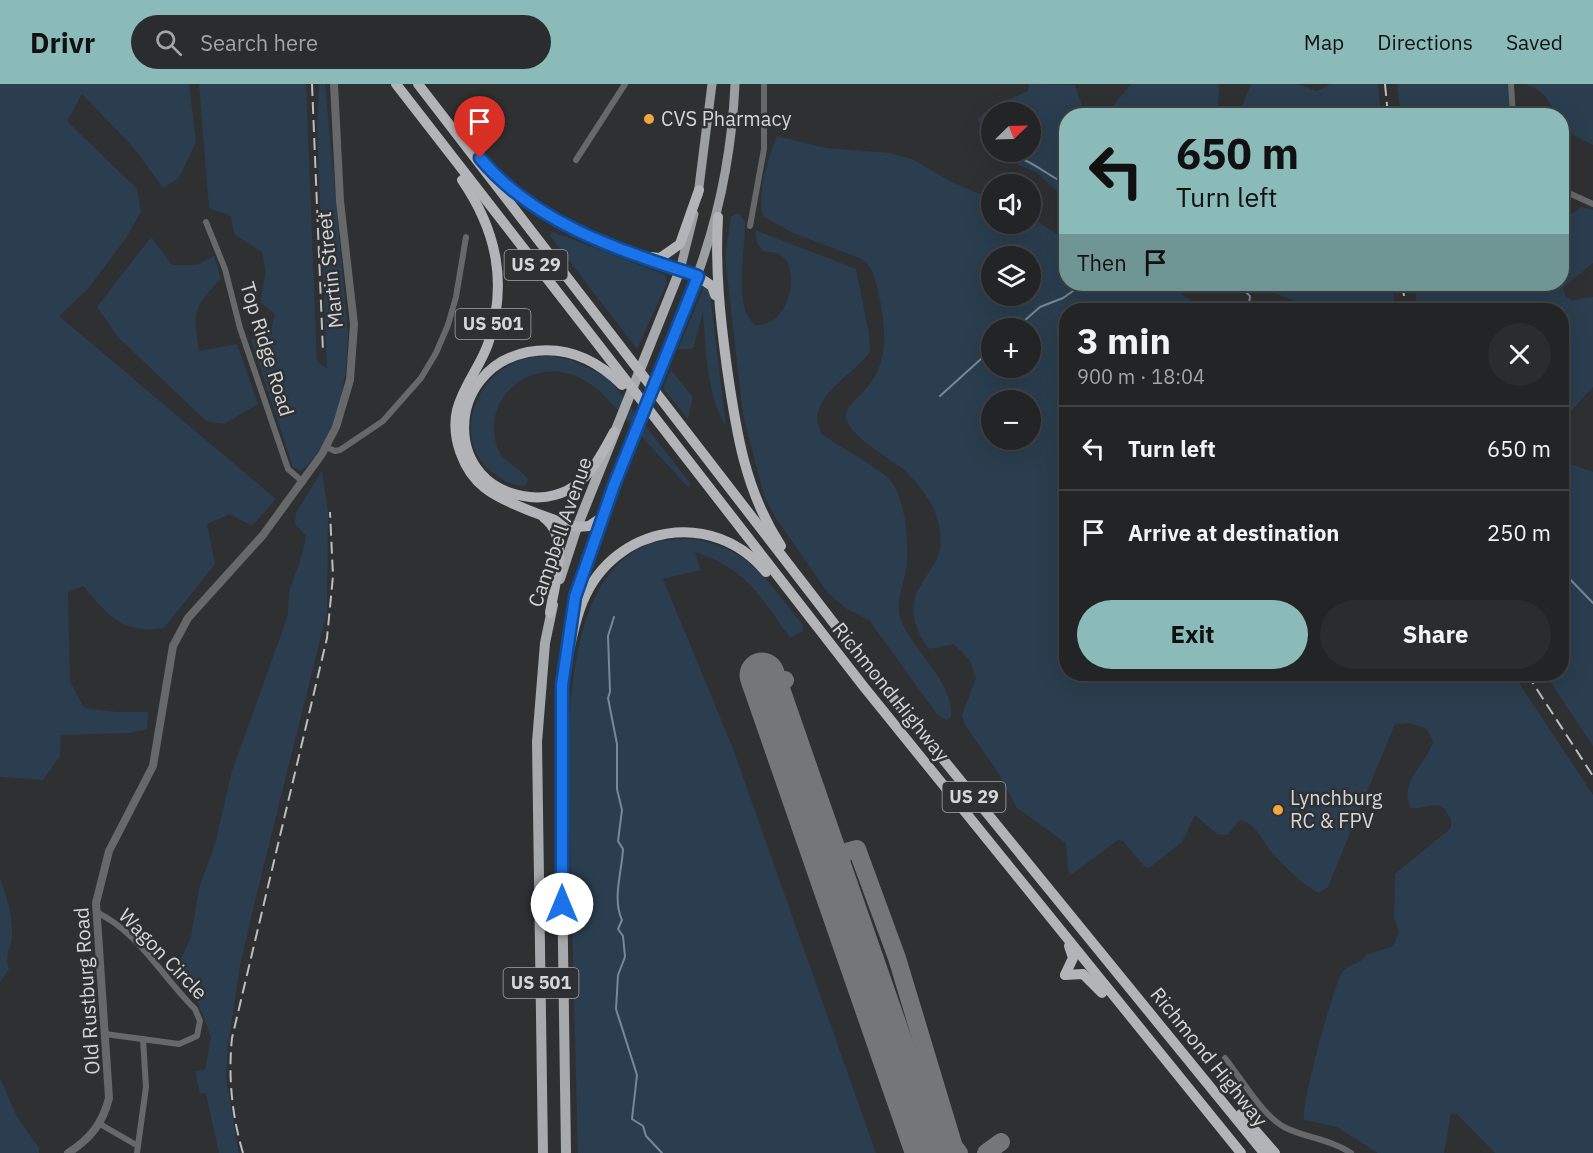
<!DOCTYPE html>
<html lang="en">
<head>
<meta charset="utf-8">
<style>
	body { margin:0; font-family:"IBM Plex Sans",sans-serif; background:#2a2c2e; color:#f1f3f6; height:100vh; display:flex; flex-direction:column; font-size:22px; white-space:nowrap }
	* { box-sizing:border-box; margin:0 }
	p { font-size:20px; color:#a2a4a7 }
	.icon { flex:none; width:33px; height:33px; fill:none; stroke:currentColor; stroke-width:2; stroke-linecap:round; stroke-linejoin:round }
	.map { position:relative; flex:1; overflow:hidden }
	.sheet { position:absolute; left:1059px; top:219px; width:510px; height:378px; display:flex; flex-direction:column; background:#222426; border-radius:24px; box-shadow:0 6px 24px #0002,0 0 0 2px #3f4143 }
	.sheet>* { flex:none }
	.guide { position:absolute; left:1059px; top:24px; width:510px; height:183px; border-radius:24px; box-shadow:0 6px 24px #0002,0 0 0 2px #3f4143; background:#8bbbb9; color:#111; overflow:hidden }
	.needle { width:39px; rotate:67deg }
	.fabs { position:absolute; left:981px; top:18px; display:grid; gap:12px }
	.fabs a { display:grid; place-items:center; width:60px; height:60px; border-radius:50%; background:#222426; box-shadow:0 6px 24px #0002,0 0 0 2px #3f4143; font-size:30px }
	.pin { position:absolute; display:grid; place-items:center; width:51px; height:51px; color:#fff; margin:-62px -26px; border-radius:50% 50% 50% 0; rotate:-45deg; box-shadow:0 0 6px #0007 }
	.pin .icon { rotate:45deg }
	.me { position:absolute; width:66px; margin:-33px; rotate:0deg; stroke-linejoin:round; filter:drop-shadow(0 0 4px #0008) }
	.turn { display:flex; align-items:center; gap:21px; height:126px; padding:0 18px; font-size:27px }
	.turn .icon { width:78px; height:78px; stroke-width:2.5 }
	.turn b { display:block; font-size:42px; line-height:51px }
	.then { display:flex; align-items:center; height:57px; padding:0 18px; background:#0003; gap:12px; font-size:22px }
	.round { display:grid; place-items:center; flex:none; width:63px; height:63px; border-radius:32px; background:#2a2c2e }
	.head { display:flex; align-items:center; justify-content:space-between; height:102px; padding:0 18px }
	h1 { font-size:36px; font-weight:700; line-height:45px }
	.button { display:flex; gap:12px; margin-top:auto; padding:12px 18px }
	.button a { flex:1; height:69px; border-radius:36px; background:#8bbbb9; color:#111; font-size:24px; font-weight:700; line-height:69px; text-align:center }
	.button a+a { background:#2a2c2e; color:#f1f3f6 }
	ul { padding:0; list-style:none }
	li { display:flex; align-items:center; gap:18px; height:84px; padding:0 18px; border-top:2px solid #3f4143 }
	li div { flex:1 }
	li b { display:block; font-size:22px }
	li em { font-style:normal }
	header { display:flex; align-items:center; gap:36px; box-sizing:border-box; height:84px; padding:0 30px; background:#8bbbb9; color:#111 }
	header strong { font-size:28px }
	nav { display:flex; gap:33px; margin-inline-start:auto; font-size:21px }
	.search { width:420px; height:54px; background:#2a2c2e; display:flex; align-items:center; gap:15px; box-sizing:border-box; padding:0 21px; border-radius:33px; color:#a2a4a7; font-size:22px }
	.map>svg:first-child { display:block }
	.green { fill:#2a3e4f; fill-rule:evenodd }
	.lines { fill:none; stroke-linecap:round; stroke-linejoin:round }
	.stream { stroke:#74899b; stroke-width:2 }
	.taxiway { stroke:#747678; stroke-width:18 }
	.runway { stroke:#747678; stroke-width:45 }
	.minor { stroke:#666869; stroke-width:6 }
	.tertiary { stroke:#666869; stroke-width:8 }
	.primary { stroke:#9c9fa1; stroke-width:9 }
	.trunk { stroke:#a7aaac; stroke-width:10 }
	.motorway { stroke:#b2b4b7; stroke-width:10 }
	.rail { stroke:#bbbdbe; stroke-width:2; stroke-dasharray:12 6; stroke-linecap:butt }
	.route-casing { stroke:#114b97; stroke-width:15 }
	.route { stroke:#1a73e8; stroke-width:10 }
	.poi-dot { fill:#f1a63f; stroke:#2e3032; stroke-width:2 }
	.labels { text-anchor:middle; stroke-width:5; stroke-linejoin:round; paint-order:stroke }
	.shield { fill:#2e3032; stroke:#a2a4a6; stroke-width:1.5 }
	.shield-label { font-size:18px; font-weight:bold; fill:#d4d6d7 }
	.poi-label { font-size:20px; fill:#d4d6d7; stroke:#2e3032; text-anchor:start }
	.street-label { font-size:20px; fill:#d4d6d7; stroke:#2e3032 }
</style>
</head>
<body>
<header>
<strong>Drivr</strong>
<div class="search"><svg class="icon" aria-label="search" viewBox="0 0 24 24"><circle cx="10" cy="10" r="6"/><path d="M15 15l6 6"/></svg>Search here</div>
<nav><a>Map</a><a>Directions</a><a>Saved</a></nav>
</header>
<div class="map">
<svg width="1593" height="1069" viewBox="0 0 1593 1069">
	<rect width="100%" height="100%" fill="#2e3032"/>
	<g class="green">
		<path d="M 0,0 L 189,0 L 196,58 L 179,94 L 163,104 L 134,64 L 82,10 L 67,37 L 137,105 L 141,128 L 126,154 L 88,205 L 59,232 L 276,415 L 252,442 L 230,430 L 207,440 L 215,480 L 164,544 C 122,551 108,531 83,502 L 68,508 L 70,597 L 84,624 L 117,628 L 148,628 L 147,645 L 131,649 L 61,651 L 60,672 L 43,696 L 0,693 Z"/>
		<path d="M 199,0 L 306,0 L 317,277 L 327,285 L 317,44 L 319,0 L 325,0 L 348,248 C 347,296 339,354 301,387 L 293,383 L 251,256 L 271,246 L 275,230 L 260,218 L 266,188 L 262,168 L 234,150 L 231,132 L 209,124 Z"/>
		<polygon points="1029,0 1075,1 1085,31 1066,32 1066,116 1036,88 1018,81 1013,68 1030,68 1030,28 992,28 991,43 979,39 978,34 993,22 1028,7"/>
		<polygon points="1131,0 1219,0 1218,26 1221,31 1108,31 1114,25 1112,23"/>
		<polygon points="1251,0 1298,0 1317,7 1330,0 1378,0 1381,31 1233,31 1241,24"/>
		<polygon points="1397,0 1508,0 1510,31 1401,31"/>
		<path d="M 1525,0 L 1593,0 L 1593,61 C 1581,55 1562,48 1562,32 L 1557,31 L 1545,12 L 1537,5 Z"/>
		<path d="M 777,52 L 826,64 L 890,69 L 914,76 L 953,99 L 991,114 L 992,140 L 1030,140 L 1031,133 L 1066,156 L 1066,200 L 1170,200 L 1194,220 L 1214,226 L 1066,226 L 1066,590 L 1513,590 L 1593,711 L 1593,1069 L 1495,1069 L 1456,1029 L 1451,1030 L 1444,1069 L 1378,1069 L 1337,1043 L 1304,1036 C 1300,1024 1333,904 1341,890 C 1347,880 1361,881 1366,871 L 1393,862 L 1399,848 L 1394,833 L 1395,790 L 1451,744 L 1451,735 L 1443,723 C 1430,718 1424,726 1411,724 C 1397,699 1428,678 1433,657 L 1426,644 L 1408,639 L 1395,640 L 1328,803 L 1319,809 C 1307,805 1277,776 1269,765 C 1261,754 1255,739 1240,736 L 1228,751 L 1217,750 L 1195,731 L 1182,758 L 1149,784 L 1145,783 L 1123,757 L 1118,756 L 1071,791 L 1068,787 L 1066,759 L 1017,724 L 997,687 L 965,641 L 962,631 L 976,594 L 970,576 L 954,560 L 930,565 C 916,551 908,524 918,506 C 925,493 936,481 940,466 C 942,456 939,436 934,426 C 928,411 915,397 904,386 C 890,374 845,350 846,331 C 847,321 859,313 865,306 C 889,279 886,249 880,216 C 876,200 876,186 862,175 L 793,149 L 763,132 C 756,107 769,75 777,52 ZM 992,172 L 1030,172 L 1030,212 L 992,212 ZM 992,244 L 1030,244 L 1030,284 L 992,284 ZM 992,316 L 1030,316 L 1030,356 L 992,356 Z"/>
		<polygon points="1581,123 1593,126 1593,179 1563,204 1566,213 1573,216 1593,213 1593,303 1564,335 1562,334 1562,226 1417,226 1415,200 1562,200 1562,137"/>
		<path d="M 735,130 L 740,130 L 745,138 C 746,163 732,226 756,241 C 786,242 799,198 786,175 L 777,169 L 763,167 L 757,159 L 755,146 L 856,185 L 869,250 L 870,268 C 853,292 802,315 822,350 C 842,365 870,378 888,394 C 906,411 910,463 906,486 C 903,503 895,519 901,536 C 913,568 954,597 951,633 L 946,636 L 937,630 L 869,536 L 847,525 L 828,509 L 775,433 L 764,411 L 743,331 L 725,173 L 731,133 Z"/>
		<polygon points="553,148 666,191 667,199 637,265 550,152"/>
		<path d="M 151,153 L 172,181 L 196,181 L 214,172 L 221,194 C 193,226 193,225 199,267 L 237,260 L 258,320 L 224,340 L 206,337 L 118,253 L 97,223 Z"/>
		<polygon points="1251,200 1393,200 1395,226 1318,226"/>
		<path d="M 704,203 L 708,205 L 710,211 L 726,342 C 706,310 706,264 703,228 L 693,265 L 678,265 Z"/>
		<path d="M 550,272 L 571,276 L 607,293 L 690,399 L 690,403 L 686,401 L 599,306 C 589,299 578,291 566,289 C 525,280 484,315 496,359 C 501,380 519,381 528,396 L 526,401 C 515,403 506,398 496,391 C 453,363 470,299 513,279 C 525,273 538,273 550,272 Z"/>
		<polygon points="671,286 693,313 688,335 663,304"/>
		<polygon points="1562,377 1593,388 1593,662 1545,590 1562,590"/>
		<path d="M 322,386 L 328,428 L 327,528 L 254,821 L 240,882 L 228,961 L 226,995 L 239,1069 L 219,1069 L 206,1010 L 200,1009 L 195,987 L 205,986 L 211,953 L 194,909 L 182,901 L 176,886 L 191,853 L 199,804 L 215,760 L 232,687 L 287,534 C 289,525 288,512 290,504 C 297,486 303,471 306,452 L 295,440 L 296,429 Z"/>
		<path d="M 694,455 C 753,466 767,498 803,541 L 803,547 L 790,554 C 759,511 748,486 695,468 L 701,486 L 663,495 L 732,662 L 876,1069 L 578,1069 L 568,681 C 570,614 572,494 644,462 C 660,455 678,455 694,455 Z"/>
		<path d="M 0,794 C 6,811 13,833 12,852 C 12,867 4,864 9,885 L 0,898 Z"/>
		<polygon points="0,994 17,1033 39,1064 39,1069 0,1069"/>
	</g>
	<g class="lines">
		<g class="stream">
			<path d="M 1018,73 C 1036,80 1049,92 1066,100"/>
			<polyline points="1237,200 1250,212 1249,221 1254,226"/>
			<polyline points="1016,244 1040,223 1063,214 1083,200"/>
			<polyline points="940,312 992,265"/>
			<polyline points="1562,487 1593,519"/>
			<path d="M 614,533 L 608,552 L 610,608 L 608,614 L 617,660 L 617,705 L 622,726 L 618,757 L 623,765 C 622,788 612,814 622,836 L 618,845 L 623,852 L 625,873 L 618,891 L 616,925 L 637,991 L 632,1035 L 643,1042 L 646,1052 L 662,1069"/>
		</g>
		<g class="taxiway">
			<polyline points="766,602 785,596"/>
			<polyline points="825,774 857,765 897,874 954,1063 959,1069"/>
			<polyline points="931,1069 933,1063 941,1061 955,1069"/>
			<polyline points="986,1069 1001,1058"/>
		</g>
		<polyline class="runway" points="762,591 928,1069"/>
		<g class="minor">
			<polyline points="1511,0 1513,32"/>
			<polyline points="576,76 625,0"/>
			<polyline points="1562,106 1593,120"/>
			<polyline points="206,138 225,185 240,244 288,385 303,398"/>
			<polyline points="750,142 764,65 764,0"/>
			<polyline points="326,363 335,367 340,366 383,337 421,294 436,269 448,241 456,213 466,153"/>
			<path d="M 96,828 C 138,847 163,894 195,925 L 200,937 L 197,952 L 179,960 L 105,950"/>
			<path d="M 1225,974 C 1241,994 1263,1033 1286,1044 C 1307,1054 1332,1056 1351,1069"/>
			<polyline points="100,1040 138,1062"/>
			<polyline points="137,1069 146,1003 143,955"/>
		</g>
		<path class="tertiary" d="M 68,1069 C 90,1055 103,1039 109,1014 L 96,819 L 109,767 L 153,682 L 173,562 L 188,534 L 263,451 L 322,370 L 336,343 L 350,296 L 354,240 L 340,117 L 334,0"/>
		<g class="primary">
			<polyline points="698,111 712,0"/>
			<polyline points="680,186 694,130"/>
			<path d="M 697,192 C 720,129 732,67 735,0"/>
		</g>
		<g class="trunk">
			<polyline points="560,495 577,443 680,186"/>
			<polyline points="569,547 587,474 697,192"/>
			<polyline points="563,592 560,658 566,1069"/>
			<polyline points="543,1069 537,658 545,559 553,521"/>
		</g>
		<g class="motorway">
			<polyline points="396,0 864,603 1241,1069"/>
			<polyline points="418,0 863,577 1264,1069"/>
			<path d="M 486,80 C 537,143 624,168 697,192 L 712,202 L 715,211"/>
			<path d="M 462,96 C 497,147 508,200 488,260 C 480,283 463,302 457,326 C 451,353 463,387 485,404 C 504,419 553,436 577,443 L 589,442 L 601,434"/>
			<path d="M 718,133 C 715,184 720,233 727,284 C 736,347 745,407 781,462"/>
			<polyline points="650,173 660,174 680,160 699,106"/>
			<path d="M 614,348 C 604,366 594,387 577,400 C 565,410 546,415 530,413 C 442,405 443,285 528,268 C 566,261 596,275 622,301"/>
			<path d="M 544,434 C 571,453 554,501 550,529"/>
			<path d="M 562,601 C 568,574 572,543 583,517 C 615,440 714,424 766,488"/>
			<polyline points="1065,891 1083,890 1102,909"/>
			<polyline points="1065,891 1073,874 1069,862"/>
			<polyline points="1241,1030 1275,1069"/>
		</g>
		<g class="rail">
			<polyline points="312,0 323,268"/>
			<polyline points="1385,0 1388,32"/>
			<polyline points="1403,200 1405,226"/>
			<polyline points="1527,590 1593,692"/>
			<path d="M 243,1069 C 232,1032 228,993 232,954 L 327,554 L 333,492 L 330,428"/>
		</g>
	</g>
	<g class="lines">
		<g class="route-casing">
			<path id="route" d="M 480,74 C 535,140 619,166 698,192 L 614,401 L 575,513 L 562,601 L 562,820"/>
		</g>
		<use href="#route" class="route"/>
	</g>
	<g class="poi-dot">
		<circle cx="649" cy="35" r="6"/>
		<circle cx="1278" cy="726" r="6"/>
	</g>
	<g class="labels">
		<g class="shield">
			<rect x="504.5" y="166" width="63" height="30" rx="4.5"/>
			<rect x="455.5" y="225" width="75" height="30" rx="4.5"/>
			<rect x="942.5" y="698" width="63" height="30" rx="4.5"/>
			<rect x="503.5" y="884" width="75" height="30" rx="4.5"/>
		</g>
		<g class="shield-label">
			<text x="536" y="187">US 29</text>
			<text x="493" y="246">US 501</text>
			<text x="974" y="719">US 29</text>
			<text x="541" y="905">US 501</text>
		</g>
		<g class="poi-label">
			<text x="661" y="42">CVS Pharmacy</text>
			<text x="1290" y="721">Lynchburg<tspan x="1290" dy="23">RC &amp; FPV</tspan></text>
		</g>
		<g class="street-label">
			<text transform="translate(330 186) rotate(-96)" y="7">Martin Street</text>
			<text transform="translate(267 265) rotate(73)" y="7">Top Ridge Road</text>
			<text transform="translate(560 448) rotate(-71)" y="7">Campbell Avenue</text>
			<text transform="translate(891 608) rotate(51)" y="7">Richmond Highway</text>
			<text transform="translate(163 870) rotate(46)" y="7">Wagon Circle</text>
			<text transform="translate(87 907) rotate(-94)" y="7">Old Rustburg Road</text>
			<text transform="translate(1209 973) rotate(51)" y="7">Richmond Highway</text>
		</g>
	</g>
</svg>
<div class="fabs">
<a><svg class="needle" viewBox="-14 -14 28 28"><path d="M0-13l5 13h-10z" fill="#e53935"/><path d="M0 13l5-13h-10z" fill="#a2a4a7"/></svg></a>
<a><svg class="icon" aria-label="sound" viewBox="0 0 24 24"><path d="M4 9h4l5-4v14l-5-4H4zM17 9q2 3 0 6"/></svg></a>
<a><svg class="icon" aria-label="layers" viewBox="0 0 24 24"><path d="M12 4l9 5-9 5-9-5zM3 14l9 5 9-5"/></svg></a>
<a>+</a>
<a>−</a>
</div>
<div class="pin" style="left:480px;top:74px;background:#d93025"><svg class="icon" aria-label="arrive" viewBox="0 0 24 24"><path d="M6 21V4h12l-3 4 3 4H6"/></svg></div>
<svg class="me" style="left:562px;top:820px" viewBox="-20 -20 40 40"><circle r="19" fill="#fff"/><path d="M0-13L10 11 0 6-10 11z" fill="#1a73e8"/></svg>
<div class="guide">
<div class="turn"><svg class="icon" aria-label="left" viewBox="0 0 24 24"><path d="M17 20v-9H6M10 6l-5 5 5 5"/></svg><div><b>650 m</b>Turn left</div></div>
<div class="then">Then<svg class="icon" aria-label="arrive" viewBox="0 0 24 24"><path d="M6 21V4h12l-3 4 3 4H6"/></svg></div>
</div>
<section class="sheet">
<div class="head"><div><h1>3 min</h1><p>900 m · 18:04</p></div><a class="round"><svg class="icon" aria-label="close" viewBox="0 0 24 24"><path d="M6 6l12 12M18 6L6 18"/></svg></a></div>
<ul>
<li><svg class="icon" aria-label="left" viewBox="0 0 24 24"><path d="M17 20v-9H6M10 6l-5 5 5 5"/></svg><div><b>Turn left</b></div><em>650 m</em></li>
<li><svg class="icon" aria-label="arrive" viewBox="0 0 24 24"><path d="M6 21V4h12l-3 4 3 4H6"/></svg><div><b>Arrive at destination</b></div><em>250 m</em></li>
</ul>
<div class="button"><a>Exit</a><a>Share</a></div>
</section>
</div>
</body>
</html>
